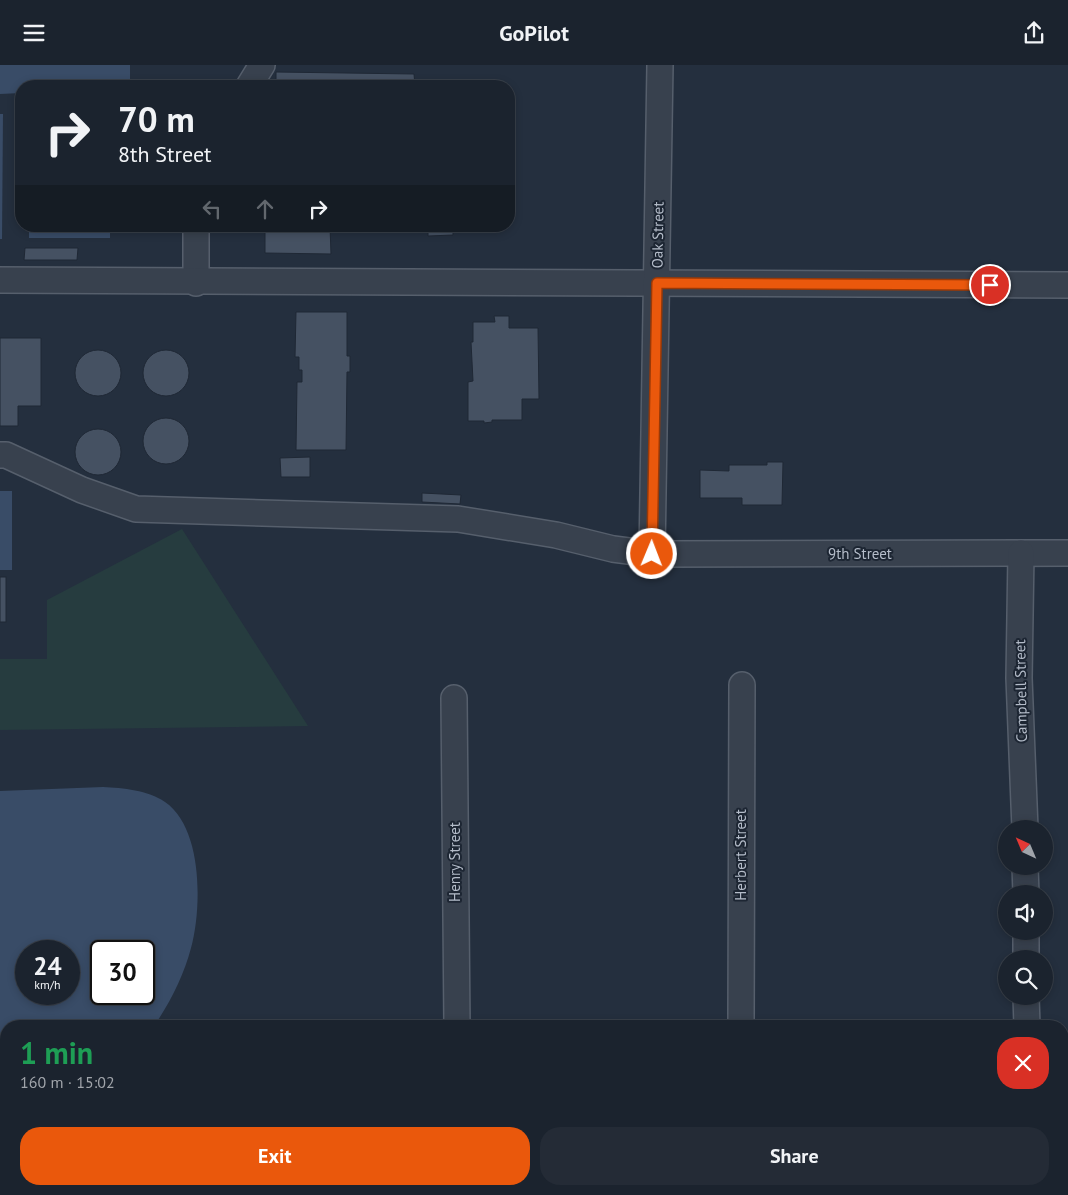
<!DOCTYPE html>
<html lang="en">
<head>
<meta charset="utf-8">
<style>
	body { margin:0; font-family:"PT Sans",sans-serif; background:#242b36; color:#f1f3f6; height:100vh; display:flex; flex-direction:column; font-size:19px; white-space:nowrap }
	* { box-sizing:border-box; margin:0 }
	p { font-size:16px; color:#a0a4aa }
	.icon { flex:none; width:28px; height:28px; fill:none; stroke:currentColor; stroke-width:2; stroke-linecap:round; stroke-linejoin:round }
	.map { position:relative; flex:1; overflow:hidden }
	.panel { position:absolute; left:0px; top:955px; width:1069px; height:175px; display:flex; flex-direction:column; background:#1b232e; border-radius:20px 20px 0 0; box-shadow:0 2px 8px #0003,0 0 0 1px #39404a }
	.panel>* { flex:none }
	.banner { position:absolute; left:15px; top:15px; width:500px; height:152px; border-radius:20px; box-shadow:0 2px 8px #0003,0 0 0 1px #39404a; background:#1b232e; color:#f1f3f6; overflow:hidden }
	.needle { width:32px; rotate:316deg }
	.buttons { position:absolute; left:998px; top:755px; display:grid; gap:10px }
	.buttons a { display:grid; place-items:center; width:55px; height:55px; border-radius:50%; background:#1b232e; box-shadow:0 2px 8px #0003,0 0 0 1px #39404a; font-size:25px }
	.speed { position:absolute; left:15px; top:875px; display:flex; gap:10px; font-size:25px; font-weight:700; text-align:center }
	.speed>* { display:grid; place-content:center; width:65px; height:65px; border-radius:50%; background:#1b232e; box-shadow:0 2px 8px #0003,0 0 0 1px #39404a; line-height:1 }
	.speed small { font-size:12px; font-weight:400 }
	.speed .limit { border:2px solid #111; border-radius:8px; background:#fff; color:#111 }
	.pin { position:absolute; display:grid; place-items:center; width:42px; height:42px; color:#fff; margin:-21px; border:2px solid #fff; border-radius:50%; box-shadow:0 1px 5px #0007 }
	.me { position:absolute; width:55px; margin:-28px; rotate:1deg; stroke-linejoin:round; filter:drop-shadow(0 0 4px #0008) }
	.turn { display:flex; align-items:center; gap:18px; height:105px; padding:0 20px; font-size:22px }
	.turn .icon { width:65px; height:65px; stroke-width:2.5 }
	.turn b { display:block; font-size:35px; line-height:42px }
	.lanes { display:flex; align-items:center; height:48px; padding:0 20px; background:#0003; justify-content:center; gap:25px; direction:ltr }
	.lanes .off { opacity:.35 }
	.round { display:grid; place-items:center; flex:none; width:52px; height:52px; border-radius:20px; background:#242b36 }
	.summary { display:flex; align-items:center; justify-content:space-between; height:85px; padding:0 20px }
	h1 { font-size:30px; font-weight:700; line-height:38px; color:#1e9e55 }
	.button { display:flex; gap:10px; margin-top:auto; padding:10px 20px }
	.button a { flex:1; height:58px; border-radius:20px; background:#ea580c; color:#fff; font-size:20px; font-weight:700; line-height:58px; text-align:center }
	.button a+a { background:#242b36; color:#f1f3f6 }
	header { display:flex; justify-content:space-between; align-items:center; height:65px; padding:0 20px; background:#1b232e; font-size:22px; font-weight:700 }
	.map>svg:first-child { display:block }
	.green { fill:#263c3f }
	.water { fill:#394c67; fill-rule:evenodd }
	.building { fill:#455162; stroke:#1f2835 }
	.lines { fill:none; stroke-linecap:round; stroke-linejoin:round }
	.minor-casing { stroke:#565f6c; stroke-width:28 }
	.minor { stroke:#38414e; stroke-width:25 }
	.route-casing { stroke:#983908; stroke-width:12 }
	.route { stroke:#ea580c; stroke-width:9 }
	.labels { text-anchor:middle; stroke-width:4; stroke-linejoin:round; paint-order:stroke }
	.street-label { font-size:15px; fill:#b4bcc9; stroke:#1d2633 }
</style>
</head>
<body>
<header><svg class="icon" aria-label="menu" viewBox="0 0 24 24"><path d="M4 6h16M4 12h16M4 18h16"/></svg>GoPilot<svg class="icon" aria-label="share" viewBox="0 0 24 24"><path d="M12 15V3M7 8l5-5 5 5M5 13v7h14v-7"/></svg></header>
<div class="map">
<svg width="1068" height="1130" viewBox="0 0 1068 1130">
	<rect width="100%" height="100%" fill="#242f3e"/>
	<polygon class="green" points="182,464 308,661 0,665 0,594 47,594 47,535"/>
	<g class="water">
		<polygon points="0,0 130,0 130,21 21,21 21,28 0,29"/>
		<polygon points="0,49 3,49 2,174 0,174"/>
		<rect x="29" y="161" width="81" height="12"/>
		<rect x="0" y="426" width="12" height="79"/>
		<path d="M 103,722 C 123,723 148,725 165,737 C 203,763 202,843 191,883 C 184,910 170,938 154,961 L 6,961 L 6,1066 L 0,1068 L 0,726 ZM 69,886 L 69,929 L 26,929 L 26,886 ZM 144,886 L 144,929 L 101,929 L 101,886 Z"/>
	</g>
	<g class="building">
		<polygon points="276,7 414,9 415,21 276,21"/>
		<polygon points="265,161 330,161 331,189 265,188"/>
		<polygon points="428,161 453,161 453,170 428,171"/>
		<polygon points="25,183 78,183 77,195 24,195"/>
		<polygon points="296,247 347,247 347,291 350,291 350,307 347,307 346,385 296,385 297,317 302,317 302,305 299,305 299,292 295,292"/>
		<polygon points="494,251 509,251 509,263 538,263 539,334 522,334 522,355 492,355 492,357 484,358 484,356 468,356 468,317 473,316 471,277 473,277 473,257 495,257"/>
		<polygon points="0,273 41,273 41,341 18,341 18,361 0,361"/>
		<circle cx="98" cy="308" r="23"/>
		<circle cx="166" cy="308" r="23"/>
		<circle cx="166" cy="376" r="23"/>
		<circle cx="98" cy="387" r="23"/>
		<polygon points="310,392 310,412 281,412 280,393"/>
		<polygon points="767,397 783,397 782,440 742,440 742,433 700,433 700,405 729,406 729,400 767,400"/>
		<polygon points="422,428 461,430 460,439 422,437"/>
		<rect x="0" y="512" width="6" height="45"/>
	</g>
	<g class="lines">
		<g class="minor-casing">
			<g id="minor">
				<polyline points="249,21 262,0"/>
				<polyline points="196,161 196,218"/>
				<polyline points="0,215 1068,220"/>
				<polyline points="0,390 6,390 82,425 136,444 458,454 556,470 613,484 652,489 1068,488"/>
				<polyline points="1021,488 1019,613 1025,764"/>
				<polyline points="652,489 660,0"/>
				<polyline points="454,633 457,961"/>
				<polyline points="1025,801 1026,829"/>
				<polyline points="1026,866 1026,894"/>
				<polyline points="1026,931 1027,961"/>
				<polyline points="741,961 742,620"/>
				<polyline points="458,1124 458,1130"/>
				<polyline points="741,1130 741,1124"/>
				<polyline points="1026,1130 1026,1124"/>
			</g>
		</g>
		<use href="#minor" class="minor"/>
	</g>
	<g class="lines">
		<g class="route-casing">
			<polyline id="route" points="652,489 657,218 990,220"/>
		</g>
		<use href="#route" class="route"/>
	</g>
	<g class="labels">
		<g class="street-label">
			<text transform="translate(658 170) rotate(-89)" y="5">Oak Street</text>
			<text x="860" y="494">9th Street</text>
			<text transform="translate(1021 626) rotate(-91)" y="5">Campbell Street</text>
			<text transform="translate(741 790) rotate(-90)" y="5">Herbert Street</text>
			<text transform="translate(455 797) rotate(-90)" y="5">Henry Street</text>
		</g>
	</g>
</svg>
<div class="buttons">
<a><svg class="needle" viewBox="-14 -14 28 28"><path d="M0-13l5 13h-10z" fill="#e53935"/><path d="M0 13l5-13h-10z" fill="#a0a4aa"/></svg></a>
<a><svg class="icon" aria-label="sound" viewBox="0 0 24 24"><path d="M4 9h4l5-4v14l-5-4H4zM17 9q2 3 0 6"/></svg></a>
<a><svg class="icon" aria-label="search" viewBox="0 0 24 24"><circle cx="10" cy="10" r="6"/><path d="M15 15l6 6"/></svg></a>
</div>
<div class="speed"><div>24<small>km/h</small></div><div class="limit">30</div></div>
<div class="pin" style="left:990px;top:220px;background:#d93025"><svg class="icon" aria-label="arrive" viewBox="0 0 24 24"><path d="M6 21V4h12l-3 4 3 4H6"/></svg></div>
<svg class="me" style="left:652px;top:489px" viewBox="-20 -20 40 40"><circle r="17" fill="#ea580c" stroke="#fff" stroke-width="3"/><path d="M0-11L8 9 0 5-8 9z" fill="#fff"/></svg>
<div class="banner">
<div class="turn"><svg class="icon" aria-label="right" viewBox="0 0 24 24"><path d="M7 20v-9h11M14 6l5 5-5 5"/></svg><div><b>70 m</b>8th Street</div></div>
<div class="lanes"><svg class="icon off" aria-label="left" viewBox="0 0 24 24"><path d="M17 20v-9H6M10 6l-5 5 5 5"/></svg><svg class="icon off" aria-label="ahead" viewBox="0 0 24 24"><path d="M12 20V5M6 11l6-6 6 6"/></svg><svg class="icon" aria-label="right" viewBox="0 0 24 24"><path d="M7 20v-9h11M14 6l5 5-5 5"/></svg></div>
</div>
<section class="panel">
<div class="summary"><div><h1>1 min</h1><p>160 m · 15:02</p></div><a class="round" style="background:#d93025;color:#fff"><svg class="icon" aria-label="close" viewBox="0 0 24 24"><path d="M6 6l12 12M18 6L6 18"/></svg></a></div>
<div class="button"><a>Exit</a><a>Share</a></div>
</section>
</div>
</body>
</html>
